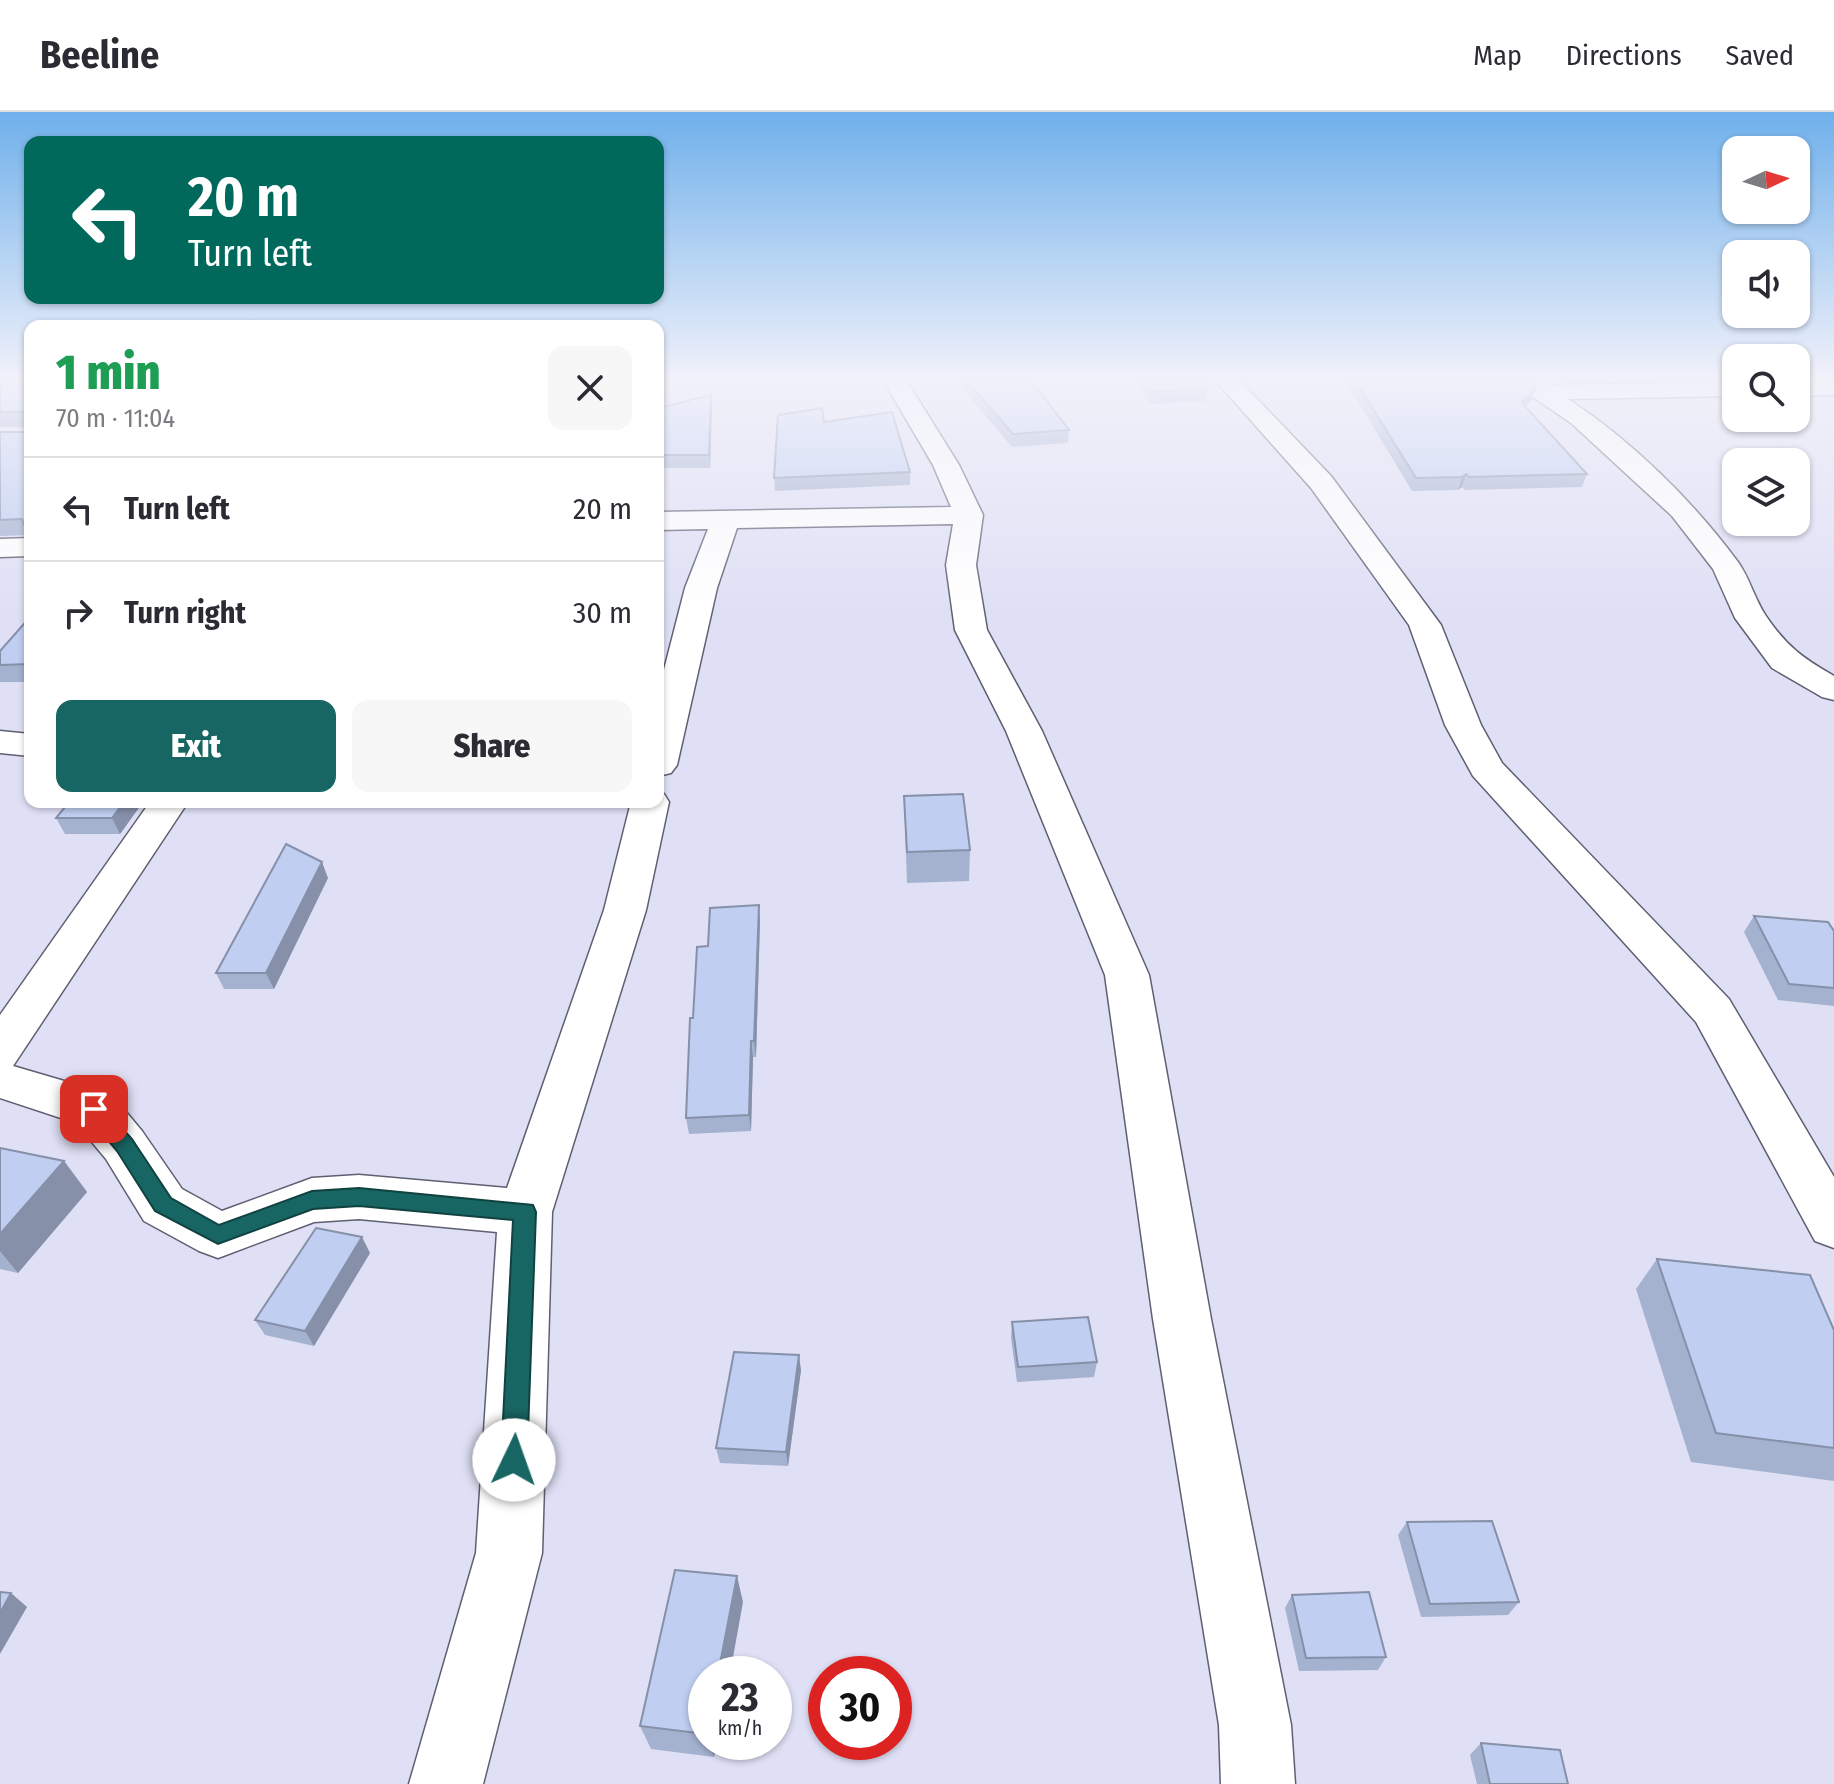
<!DOCTYPE html>
<html lang="en">
<head>
<meta charset="utf-8">
<style>
	body { margin:0; font-family:"Fira Sans Condensed",sans-serif; background:#f7f7f7; color:#2b2b33; height:100vh; display:flex; flex-direction:column; font-size:30px; white-space:nowrap }
	* { box-sizing:border-box; margin:0 }
	p { font-size:26px; color:#7c7c81 }
	.icon { flex:none; width:44px; height:44px; fill:none; stroke:currentColor; stroke-width:2; stroke-linecap:round; stroke-linejoin:round }
	.map { position:relative; flex:1; overflow:hidden }
	.details { position:absolute; left:24px; top:208px; width:640px; height:488px; display:flex; flex-direction:column; background:#fff; border-radius:16px; box-shadow:0 2px 6px #0004 }
	.details>* { flex:none }
	.hud { position:absolute; left:24px; top:24px; width:640px; height:168px; border-radius:16px; box-shadow:0 2px 6px #0004; background:#00695c; color:#fff; overflow:hidden }
	.needle { width:52px; rotate:86deg }
	.controls { position:absolute; left:1722px; top:24px; display:grid; gap:16px }
	.controls a { display:grid; place-items:center; width:88px; height:88px; border-radius:16px; background:#fff; box-shadow:0 2px 6px #0004; font-size:40px }
	.speed { position:absolute; left:688px; top:1544px; display:flex; gap:16px; font-size:40px; font-weight:700; text-align:center }
	.speed>* { display:grid; place-content:center; width:104px; height:104px; border-radius:50%; background:#fff; box-shadow:0 2px 6px #0004; line-height:1 }
	.speed small { font-size:20px; font-weight:400 }
	.speed .limit { border:12px solid #d22; background:#fff; color:#111 }
	.pin { position:absolute; display:grid; place-items:center; width:68px; height:68px; color:#fff; margin:-34px; border-radius:16px; box-shadow:0 4px 12px #0006 }
	.me { position:absolute; width:88px; margin:-44px; rotate:3deg; stroke-linejoin:round; filter:drop-shadow(0 0 6px #0008) }
	.turn { display:flex; align-items:center; gap:28px; height:168px; padding:0 32px; font-size:36px }
	.turn .icon { width:104px; height:104px; stroke-width:2.5 }
	.turn b { display:block; font-size:56px; line-height:68px }
	.round { display:grid; place-items:center; flex:none; width:84px; height:84px; border-radius:16px; background:#f7f7f7 }
	.head { display:flex; align-items:center; justify-content:space-between; height:136px; padding:0 32px }
	h1 { font-size:48px; font-weight:800; line-height:60px; color:#1e9e55 }
	.primary-button { display:flex; gap:16px; margin-top:auto; padding:16px 32px }
	.primary-button a { flex:1; height:92px; border-radius:16px; background:#186663; color:#fff; font-size:32px; font-weight:800; line-height:92px; text-align:center }
	.primary-button a+a { background:#f7f7f7; color:#2b2b33 }
	ul { padding:0; list-style:none }
	li { display:flex; align-items:center; gap:24px; height:104px; padding:0 32px; border-top:2px solid #e1e1e2 }
	li div { flex:1 }
	li b { display:block; font-size:30px }
	li em { font-style:normal }
	header { display:flex; align-items:center; gap:48px; box-sizing:border-box; height:112px; padding:0 40px; background:#fff; border-bottom:2px solid #e1e1e2 }
	header strong { font-size:38px }
	nav { display:flex; gap:44px; margin-inline-start:auto; font-size:28px }
	.map>svg:first-child { display:block }
	.lines { fill:none; stroke-linecap:round; stroke-linejoin:round }
	.street-casing { stroke:#5f5f72; stroke-width:3 }
	.street { fill:#fff; fill-rule:evenodd }
	.wall { fill:#a4b1cf }
	.shaded-wall { fill:#8690a9 }
	.building { fill:#bfcef1; stroke:#8690a9; stroke-width:2 }
	.route { fill:#186663; stroke:#104240; stroke-width:2 }
</style>
</head>
<body>
<header>
<strong>Beeline</strong>
<nav><a>Map</a><a>Directions</a><a>Saved</a></nav>
</header>
<div class="map">
<svg width="1834" height="1672" viewBox="0 0 1834 1672">
	<rect width="100%" height="100%" fill="#dfe0f5"/>
	<g class="lines">
		<g class="street-casing">
			<g id="street">
				<polygon points="883,268 906,268 959,353 983,403 976,453 987,518 1042,619 1149,863 1211,1207 1291,1613 1295,1672 1221,1672 1219,1613 1153,1207 1105,863 1006,619 955,518 946,453 953,412 737,416 717,476 677,653 671,661 658,664 658,581 685,476 708,417 658,418 658,400 951,395 933,353"/>
				<polygon points="1215,268 1239,268 1331,364 1441,513 1481,613 1502,651 1729,887 1834,1065 1834,1136 1815,1129 1696,910 1473,664 1445,613 1409,513 1311,376"/>
				<path d="M 1527,268 L 1549,268 L 1551,273 L 1736,270 L 1736,284 L 1568,287 C 1631,328 1694,390 1738,450 C 1750,467 1755,488 1766,504 C 1787,535 1803,546 1834,564 L 1834,588 L 1822,585 L 1772,556 L 1735,506 L 1713,457 L 1672,404 L 1571,311 L 1533,285 Z"/>
				<polygon points="1834,269 1834,283 1796,284 1796,270"/>
				<polygon points="30,426 30,444 0,445 0,427"/>
				<polygon points="0,619 30,622 30,644 0,641"/>
				<polygon points="658,680 664,682 669,690 646,798 552,1100 542,1441 483,1672 409,1672 476,1441 497,1120 359,1107 314,1110 218,1146 199,1139 144,1109 106,1047 76,1011 0,986 0,903 150,690 188,690 13,954 112,983 142,1019 182,1077 222,1099 312,1066 359,1063 507,1076 604,798 631,690 658,690"/>
			</g>
		</g>
		<use href="#street" class="street"/>
	</g>
	<g class="wall">
		<polygon points="0,268 30,268 30,425 29,423 0,424 0,320 25,320 25,315 0,315"/>
		<polygon points="955,268 1031,268 1069,318 1068,331 1012,335"/>
		<polygon points="1136,268 1200,268 1208,277 1206,289 1149,292"/>
		<polygon points="1345,268 1533,268 1532,288 1525,295 1587,362 1582,375 1465,378 1462,375 1458,378 1412,379"/>
		<polygon points="658,296 712,296 710,356 658,356"/>
		<polygon points="824,310 910,360 910,373 775,379 774,366"/>
		<polygon points="30,505 30,570 0,570 0,539"/>
		<polygon points="904,684 970,738 969,769 907,771"/>
		<polygon points="69,690 143,690 120,722 65,722 56,706"/>
		<polygon points="328,766 274,877 224,877 216,861"/>
		<polygon points="1754,804 1834,819 1834,894 1778,888 1744,820"/>
		<polygon points="760,809 756,945 753,945 751,1019 689,1022 686,1006 693,906 708,834"/>
		<polygon points="0,1036 64,1049 87,1080 18,1161 0,1157"/>
		<polygon points="370,1141 314,1234 265,1223 255,1208"/>
		<polygon points="1657,1147 1834,1218 1834,1369 1691,1350 1636,1177"/>
		<polygon points="1012,1210 1097,1250 1094,1265 1017,1270 1011,1226"/>
		<polygon points="801,1258 788,1354 720,1351 716,1336"/>
		<polygon points="1407,1410 1519,1490 1508,1503 1421,1505 1398,1423"/>
		<polygon points="1292,1483 1386,1545 1378,1558 1299,1559 1285,1496"/>
		<polygon points="743,1490 706,1562 706,1630 717,1630 714,1645 651,1637 640,1614"/>
		<polygon points="1481,1631 1568,1672 1477,1672 1470,1643"/>
	</g>
	<g class="shaded-wall">
		<polygon points="1536,276 1532,288 1517,302 1521,290"/>
		<polygon points="711,283 712,296 710,356 709,343"/>
		<polygon points="1466,362 1462,375 1458,378 1462,365"/>
		<polygon points="124,690 143,690 120,722 112,706"/>
		<polygon points="322,750 328,766 274,877 266,861"/>
		<polygon points="759,793 760,809 756,945 754,929"/>
		<polygon points="751,929 753,945 751,1019 749,1003"/>
		<polygon points="64,1049 87,1080 18,1161 0,1139 0,1122"/>
		<polygon points="362,1125 370,1141 314,1234 305,1219"/>
		<polygon points="799,1243 801,1258 788,1354 786,1340"/>
		<polygon points="737,1464 743,1490 730,1562 718,1562"/>
		<polygon points="11,1481 27,1495 0,1542 0,1501"/>
		<polygon points="709,1630 717,1630 714,1645"/>
	</g>
	<g class="building">
		<polygon points="0,268 30,268 30,415 25,415 22,407 0,408 0,320 25,320 25,300 0,300"/>
		<polygon points="966,268 1031,268 1069,318 1013,322"/>
		<polygon points="1144,268 1200,268 1208,277 1151,280"/>
		<polygon points="1355,268 1533,268 1536,276 1521,290 1587,362 1469,365 1466,362 1462,365 1416,366"/>
		<polygon points="711,283 709,343 658,343 658,296"/>
		<polygon points="822,296 824,310 892,300 910,360 774,366 778,303"/>
		<polygon points="30,505 30,552 0,553 0,539"/>
		<polygon points="963,682 970,738 907,740 904,684"/>
		<polygon points="69,690 124,690 112,706 56,706"/>
		<polygon points="286,732 322,750 266,861 216,861"/>
		<polygon points="759,793 754,929 751,929 749,1003 686,1006 690,906 693,906 697,835 708,834 710,796"/>
		<polygon points="1754,804 1828,810 1834,819 1834,876 1789,872"/>
		<polygon points="0,1036 64,1049 0,1122"/>
		<polygon points="316,1116 362,1125 305,1219 255,1208"/>
		<polygon points="1657,1147 1810,1163 1834,1218 1834,1336 1716,1321"/>
		<polygon points="1088,1205 1097,1250 1018,1255 1012,1210"/>
		<polygon points="734,1240 799,1243 786,1340 716,1336"/>
		<polygon points="1492,1409 1519,1490 1430,1492 1407,1410"/>
		<polygon points="675,1458 737,1464 718,1562 706,1562 706,1622 640,1614"/>
		<polygon points="0,1480 11,1481 0,1501"/>
		<polygon points="1369,1480 1386,1545 1306,1546 1292,1483"/>
		<polygon points="1481,1631 1560,1638 1568,1672 1490,1672"/>
	</g>
	<linearGradient id="sky" x2="0" y2="1"><stop stop-color="#6fb0eb"/><stop offset="0.53" stop-color="#f1f1fa"/><stop offset="1" stop-color="#f1f1fa" stop-opacity="0"/></linearGradient>
	<rect width="1834" height="502" fill="url(#sky)"/>
	<polygon class="route" points="94,989 101,992 132,1027 171,1086 219,1113 312,1079 359,1076 533,1093 536,1100 527,1348 523,1357 514,1361 504,1357 501,1348 513,1108 359,1094 313,1097 218,1132 155,1099 117,1039 87,1003 84,997 87,992"/>
</svg>
<div class="controls">
<a><svg class="needle" viewBox="-14 -14 28 28"><path d="M0-13l5 13h-10z" fill="#e53935"/><path d="M0 13l5-13h-10z" fill="#7c7c81"/></svg></a>
<a><svg class="icon" aria-label="sound" viewBox="0 0 24 24"><path d="M4 9h4l5-4v14l-5-4H4zM17 9q2 3 0 6"/></svg></a>
<a><svg class="icon" aria-label="search" viewBox="0 0 24 24"><circle cx="10" cy="10" r="6"/><path d="M15 15l6 6"/></svg></a>
<a><svg class="icon" aria-label="layers" viewBox="0 0 24 24"><path d="M12 4l9 5-9 5-9-5zM3 14l9 5 9-5"/></svg></a>
</div>
<div class="speed"><div>23<small>km/h</small></div><div class="limit">30</div></div>
<div class="pin" style="left:94px;top:997px;background:#d93025"><svg class="icon" aria-label="arrive" viewBox="0 0 24 24"><path d="M6 21V4h12l-3 4 3 4H6"/></svg></div>
<svg class="me" style="left:514px;top:1348px" viewBox="-20 -20 40 40"><circle r="19" fill="#fff"/><path d="M0-13L10 11 0 6-10 11z" fill="#186663"/></svg>
<div class="hud">
<div class="turn"><svg class="icon" aria-label="left" viewBox="0 0 24 24"><path d="M17 20v-9H6M10 6l-5 5 5 5"/></svg><div><b>20 m</b>Turn left</div></div>
</div>
<section class="details">
<div class="head"><div><h1>1 min</h1><p>70 m · 11:04</p></div><a class="round"><svg class="icon" aria-label="close" viewBox="0 0 24 24"><path d="M6 6l12 12M18 6L6 18"/></svg></a></div>
<ul>
<li><svg class="icon" aria-label="left" viewBox="0 0 24 24"><path d="M17 20v-9H6M10 6l-5 5 5 5"/></svg><div><b>Turn left</b></div><em>20 m</em></li>
<li><svg class="icon" aria-label="right" viewBox="0 0 24 24"><path d="M7 20v-9h11M14 6l5 5-5 5"/></svg><div><b>Turn right</b></div><em>30 m</em></li>
</ul>
<div class="primary-button"><a>Exit</a><a>Share</a></div>
</section>
</div>
</body>
</html>
